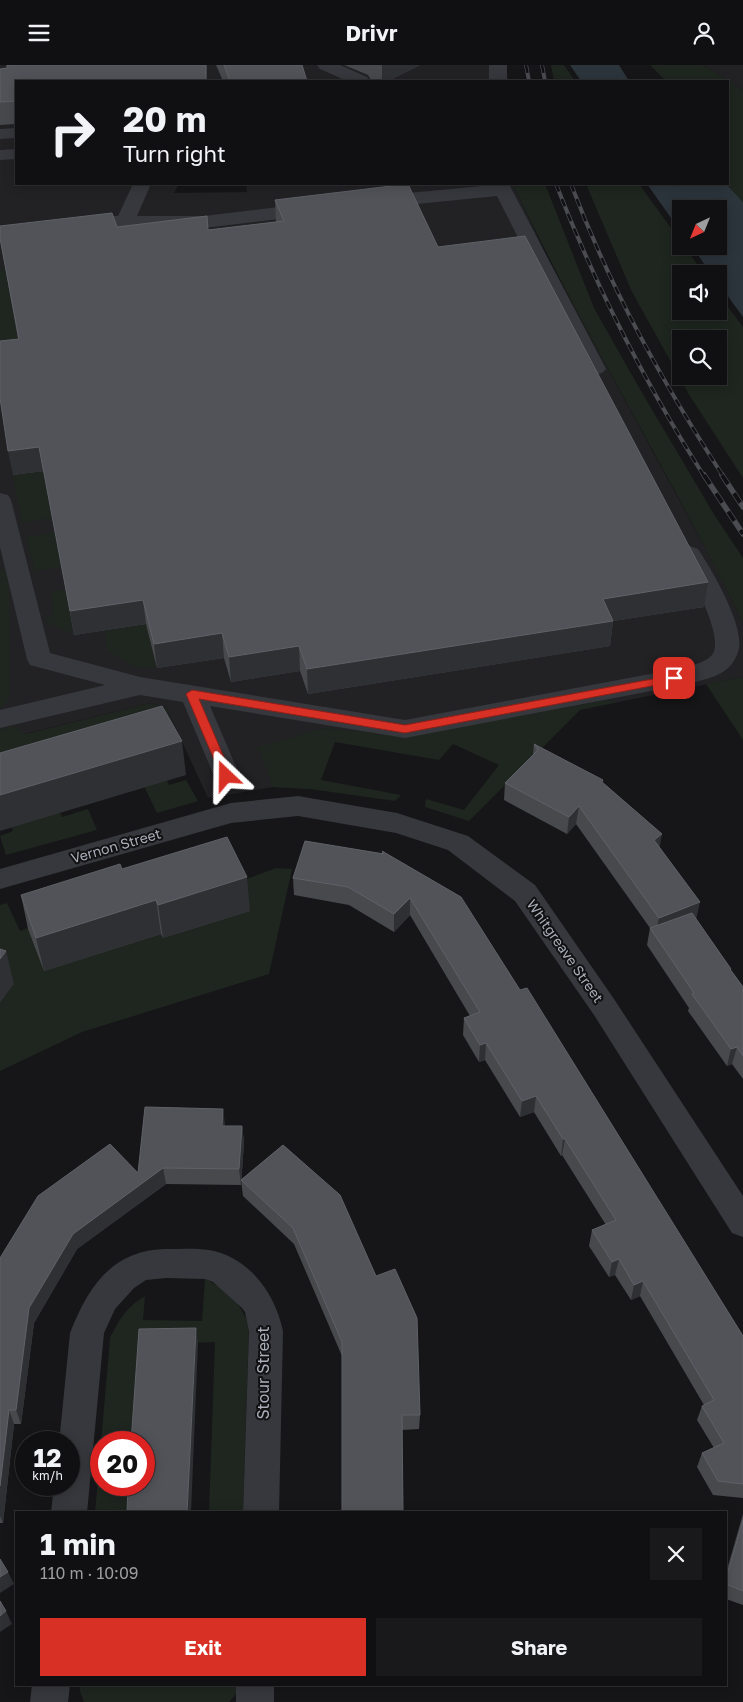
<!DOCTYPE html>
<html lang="en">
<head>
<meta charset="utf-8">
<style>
	body { margin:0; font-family:"Golos Text",sans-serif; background:#19191b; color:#f1f3f6; height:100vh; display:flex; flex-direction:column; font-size:19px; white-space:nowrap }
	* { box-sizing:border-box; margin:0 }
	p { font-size:16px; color:#9c9d9f }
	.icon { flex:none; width:28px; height:28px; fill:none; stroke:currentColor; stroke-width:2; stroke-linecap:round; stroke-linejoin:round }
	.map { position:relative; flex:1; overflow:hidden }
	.drawer { position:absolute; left:15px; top:1446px; width:712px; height:175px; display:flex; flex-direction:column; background:#101012; border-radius:0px; box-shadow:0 2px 12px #0003,0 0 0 1px #303032 }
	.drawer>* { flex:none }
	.guide { position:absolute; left:15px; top:15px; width:714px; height:105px; border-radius:0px; box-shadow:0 2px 12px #0003,0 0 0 1px #303032; background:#101012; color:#f1f3f6; overflow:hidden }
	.needle { width:32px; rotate:223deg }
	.buttons { position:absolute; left:672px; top:135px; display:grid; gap:10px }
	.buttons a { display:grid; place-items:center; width:55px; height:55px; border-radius:0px; background:#101012; box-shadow:0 2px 12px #0003,0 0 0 1px #303032; font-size:25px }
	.speed { position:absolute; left:15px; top:1366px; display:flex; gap:10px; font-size:25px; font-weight:700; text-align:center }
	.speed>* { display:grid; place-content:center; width:65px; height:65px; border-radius:50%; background:#101012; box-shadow:0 2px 12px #0003,0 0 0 1px #303032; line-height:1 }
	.speed small { font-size:12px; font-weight:400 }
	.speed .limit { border:8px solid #d22; background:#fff; color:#111 }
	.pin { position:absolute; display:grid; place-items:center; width:42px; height:42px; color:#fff; margin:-21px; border-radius:10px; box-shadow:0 2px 8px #0006 }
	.me { position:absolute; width:55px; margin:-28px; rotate:337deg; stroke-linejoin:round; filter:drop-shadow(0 0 4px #0008) }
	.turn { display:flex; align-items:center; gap:18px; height:105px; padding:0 25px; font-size:22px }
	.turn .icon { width:65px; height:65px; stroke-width:2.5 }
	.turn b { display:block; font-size:35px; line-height:42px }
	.round { display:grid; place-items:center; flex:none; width:52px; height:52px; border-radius:0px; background:#19191b }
	.head { display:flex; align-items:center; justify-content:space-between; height:85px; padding:0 25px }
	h1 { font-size:30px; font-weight:700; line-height:38px }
	.cta { display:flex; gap:10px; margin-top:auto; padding:10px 25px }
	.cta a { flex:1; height:58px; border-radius:0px; background:#d93025; color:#fff; font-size:20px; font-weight:700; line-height:58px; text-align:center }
	.cta a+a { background:#19191b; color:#f1f3f6 }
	header { display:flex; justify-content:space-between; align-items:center; height:65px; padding:0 25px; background:#101012; font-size:22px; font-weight:700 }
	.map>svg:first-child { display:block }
	.built { fill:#222225 }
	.green { fill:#1e261f; fill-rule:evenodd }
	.water { fill:#2c353c }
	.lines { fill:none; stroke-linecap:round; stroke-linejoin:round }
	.minor { fill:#37383d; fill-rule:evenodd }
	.rail-far1-casing { stroke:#4a4c52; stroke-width:4 }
	.rail-casing { stroke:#4a4c52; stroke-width:5.5 }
	.rail-far1 { stroke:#111113; stroke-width:2.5; stroke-dasharray:8; stroke-linecap:butt }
	.rail { stroke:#111113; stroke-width:4; stroke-dasharray:11; stroke-linecap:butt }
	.wall { fill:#47494d }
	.shaded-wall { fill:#2f3033 }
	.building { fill:#525359; stroke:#5f6168 }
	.route { fill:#d93025; stroke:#8d1f18 }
	.labels { text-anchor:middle; stroke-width:4; stroke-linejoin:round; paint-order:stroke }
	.street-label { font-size:14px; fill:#a8adb8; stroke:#111113 }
	.near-street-label { font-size:16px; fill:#a8adb8; stroke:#111113 }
</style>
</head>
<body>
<header><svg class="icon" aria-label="menu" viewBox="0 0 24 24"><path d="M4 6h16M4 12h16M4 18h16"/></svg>Drivr<svg class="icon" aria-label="person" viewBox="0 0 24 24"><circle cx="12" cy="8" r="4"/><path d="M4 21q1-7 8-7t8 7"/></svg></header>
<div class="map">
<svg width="743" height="1637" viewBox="0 0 743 1637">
	<rect width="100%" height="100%" fill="#161618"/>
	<g class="built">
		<polygon points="0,0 506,0 508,16 16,16 16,119 179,119 174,128 247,127 246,119 513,119 547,192 714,499 743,558 743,612 410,679 325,663 310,724 273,722 208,733 166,642 150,638 0,675"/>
		<polygon points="703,0 743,0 743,25"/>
	</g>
	<g class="green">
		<polygon points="551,0 564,0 575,16 554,16"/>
		<polygon points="650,0 703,0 743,25 743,137 726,119 728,119 728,16 666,16"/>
		<path d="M 513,119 L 545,119 L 594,243 L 641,326 L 715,451 L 743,493 L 743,558 C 671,409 583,269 513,119 Z"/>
		<path d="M 586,119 L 639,119 L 681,177 L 681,181 L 684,181 L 704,209 L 681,209 L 681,246 L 719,246 L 719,230 L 743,262 L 743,413 L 690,331 L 632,227 ZM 681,274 L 719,274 L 719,311 L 681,311 Z"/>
		<polygon points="5,203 23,298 0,301 0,205"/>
		<polygon points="44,406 52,453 22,458 13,410"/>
		<polygon points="55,467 62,502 35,506 26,472"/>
		<polygon points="0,505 5,505 9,510 9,634 3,641 0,642"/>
		<polygon points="66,525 74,570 44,556 54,548 51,527"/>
		<polygon points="146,559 157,603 136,602 107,586 105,566"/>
		<polygon points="743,612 743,675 706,619"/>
		<polygon points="608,635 619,637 580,645 469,756 425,742 426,734 464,745 499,700 453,679 439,695 335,677 321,715 401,730 395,736 310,724 273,722 258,682 325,663 404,671"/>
		<polygon points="150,638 166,642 181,675 168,678 98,736 82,741 78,730 0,724 0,665 13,661 26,669"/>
		<polygon points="165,711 169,720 186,715 198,736 157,748 142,717"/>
		<polygon points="58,743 62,752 88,744 97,765 6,790 0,771 13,766 9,757"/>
		<polygon points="276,803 292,804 269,909 82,967 0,1006 0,938 10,924 0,920 0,840 7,838 20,866 28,863 33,876 151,845 163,873 249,846 241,816"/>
		<path d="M 205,1214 C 230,1226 238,1235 249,1260 L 243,1447 L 209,1447 L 215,1277 L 142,1279 L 136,1377 L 101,1378 L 101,1420 L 133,1420 L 131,1447 L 95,1448 L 110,1273 C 120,1253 126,1243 145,1231 L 143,1255 L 202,1256 Z"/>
		<polygon points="80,1620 120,1620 120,1622 236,1620 236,1629 229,1637 84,1637 80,1626"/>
	</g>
	<g class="water">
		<polygon points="570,0 619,0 629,16 581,16"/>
		<polygon points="647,119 726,119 743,137 743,252 719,219 719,209 711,209 692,181 719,181 719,144 681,144 681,167"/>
	</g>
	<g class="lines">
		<g class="minor">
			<polygon points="317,0 340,0 367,12 370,16 347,16 320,4"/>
			<rect x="489" y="0" width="18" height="16"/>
			<polygon points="16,63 16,73 0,74 0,64"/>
			<polygon points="16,84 16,94 0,95 0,85"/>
			<polygon points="133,119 151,119 137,151 204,151 312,138 319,140 322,144 319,148 312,150 204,163 94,163 78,165 71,163 68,159 71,155 94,151 118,151"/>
			<polygon points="503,119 510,121 512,125 606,304 602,308 595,310 588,308 584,304 497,131 377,143 370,141 368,137 370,133 377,131"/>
			<path d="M 0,428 L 8,430 L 11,435 L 50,588 L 140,612 L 405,655 L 687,602 C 695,599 706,597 712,590 C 726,571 688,507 678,489 L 682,484 L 690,481 L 698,484 C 712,505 743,558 739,583 C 738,590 733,599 728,603 C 717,613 701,615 688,619 L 405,673 L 210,641 L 240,711 L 236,718 L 227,721 L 218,718 L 214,711 L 183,637 L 140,630 L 0,663 L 0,645 L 105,620 L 30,600 L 27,594 L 0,482 Z"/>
			<polygon points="298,731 397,748 468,771 535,820 614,934 743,1131 743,1172 732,1168 594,950 515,836 448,785 396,768 298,751 231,758 0,824 0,804 231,738"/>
			<path d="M 166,1184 C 180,1184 195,1183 209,1185 C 249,1192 275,1228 283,1266 L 279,1448 L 243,1448 L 249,1266 L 245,1247 L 242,1243 L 213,1217 L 205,1214 L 166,1213 L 146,1215 L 134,1223 L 115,1244 L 104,1268 L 87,1448 L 51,1448 L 54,1420 L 69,1420 L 69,1378 L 59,1378 L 70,1268 C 88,1222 112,1185 166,1184 Z"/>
			<polygon points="32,1620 70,1620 68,1637 30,1637"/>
			<rect x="236" y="1620" width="38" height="17"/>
		</g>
		<g class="rail-far1-casing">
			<g id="rail-far1">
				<polyline points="526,0 529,16"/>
				<polyline points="542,0 545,16"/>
				<path d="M 556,119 C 596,222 645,318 704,411"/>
				<path d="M 571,119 C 610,223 663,318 723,411"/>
			</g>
		</g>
		<g class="rail-casing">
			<g id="rail">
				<polyline points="704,410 743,469"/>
				<polyline points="722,410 743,442"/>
			</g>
		</g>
		<use href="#rail-far1" class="rail-far1"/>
		<use href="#rail" class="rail"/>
	</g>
	<g class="wall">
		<polygon points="216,0 302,0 307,16 223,16"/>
		<polygon points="344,0 420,0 388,16 375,16 371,15 368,10"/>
		<polygon points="7,3 16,16 16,59 0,60 0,4"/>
		<polygon points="275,135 438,182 704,542 613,556 610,581 308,629 300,606 231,617 224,593 157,603 146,559 74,570 44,406 13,410 18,274 0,174 117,162 208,165 276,157"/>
		<polygon points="534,679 603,718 660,783 696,855 731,906 743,922 743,1014 732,999 727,1001 688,946 689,943 647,880 650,863 576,759 567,769 504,735 505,718 533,690"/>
		<polygon points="382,786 520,925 743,1271 743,1433 713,1430 697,1402 702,1388 714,1383 697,1355 702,1341 704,1340 640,1231 631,1235 615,1210 609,1212 589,1181 592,1165 606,1160 562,1090 561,1091 534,1047 520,1052 485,995 479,997 463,970 464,953 470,951 410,850 394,867 349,840 294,830 293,813 382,789"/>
		<polygon points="122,804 250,846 163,873 161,869 44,906 28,864 21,830"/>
		<polygon points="225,1061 242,1061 244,1077 241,1120 166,1119 77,1184 34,1258 21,1359 14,1359 3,1458 0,1458 0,1193 138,1108"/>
		<polygon points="283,1080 420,1350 419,1364 402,1365 342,1291 294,1179 243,1131 241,1115"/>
		<polygon points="743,1449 743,1540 726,1534 726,1508"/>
		<polygon points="119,1620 183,1620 183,1622 120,1622"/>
	</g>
	<g class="shaded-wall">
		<rect x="206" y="0" width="1" height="16"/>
		<polygon points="382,0 420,0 388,16 382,16"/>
		<polygon points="39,382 44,406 13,410 8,386"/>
		<polygon points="708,517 704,542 613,556 610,581 308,629 307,604 603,534"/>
		<polygon points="143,535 146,559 74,570 70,546"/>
		<polygon points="222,568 224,593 157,603 154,579"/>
		<polygon points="299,581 300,606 231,617 229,592"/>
		<polygon points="182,676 186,710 0,766 0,730"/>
		<polygon points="579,741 576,759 567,769 569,752"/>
		<polygon points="662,769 659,786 654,775"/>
		<polygon points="247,812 250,846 163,873 158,840"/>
		<polygon points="410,833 410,850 394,867 394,849"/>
		<polygon points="156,835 161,869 44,906 36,873"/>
		<polygon points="700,837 696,855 655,870 659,853"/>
		<polygon points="6,886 14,919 0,938 0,894"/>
		<polygon points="486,978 485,995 479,997 480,980"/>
		<polygon points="737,982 732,999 727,1001 731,984"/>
		<polygon points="536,1031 534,1047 520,1052 522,1036"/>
		<polygon points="223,1044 225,1060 224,1077 222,1061"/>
		<polygon points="242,1061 244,1077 241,1120 239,1104"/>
		<polygon points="563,1074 565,1074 562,1090 561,1091"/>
		<polygon points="163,1103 166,1119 77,1184 34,1258 21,1359 16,1345 29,1243 73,1169"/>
		<polygon points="619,1194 615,1210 609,1212 612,1197"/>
		<polygon points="643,1216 640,1231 631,1235 634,1220"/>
		<polygon points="196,1263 198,1278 191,1448 187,1448"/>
		<polygon points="9,1345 14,1359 3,1458 0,1451 0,1421"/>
		<polygon points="8,1507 14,1519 0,1528 0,1512"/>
		<polygon points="6,1546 12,1559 0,1567 0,1551"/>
	</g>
	<g class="building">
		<polygon points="7,0 206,0 206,16 16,16 16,36 0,37 0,4 7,3"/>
		<polygon points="224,0 302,0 307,16 230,16"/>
		<polygon points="408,119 438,182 525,171 708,517 603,534 613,556 307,604 299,581 229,592 222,568 154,579 143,535 70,546 39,382 8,386 0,333 0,276 19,274 0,173 0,161 112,148 117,162 207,151 208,165 284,156 275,135"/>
		<polygon points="162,641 182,676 0,730 0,688"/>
		<polygon points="534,679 603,715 602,717 662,769 654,775 700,837 659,853 579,741 569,752 505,718 538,685"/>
		<polygon points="227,772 247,812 158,840 156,835 36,873 21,830 120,799 122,804"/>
		<polygon points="305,776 384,789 382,786 461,832 520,925 527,923 743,1271 743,1419 718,1416 702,1388 724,1378 702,1341 714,1335 643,1216 634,1220 619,1194 612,1197 592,1165 616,1155 565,1074 563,1074 536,1031 522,1036 486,978 480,980 464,953 480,947 410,833 394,849 348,822 293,813"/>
		<polygon points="692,848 731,904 730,904 743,922 743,991 737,982 731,984 692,929 694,928 650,863"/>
		<polygon points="0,884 6,886 0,894"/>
		<polygon points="145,1042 223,1044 222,1061 242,1061 239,1104 163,1103 73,1169 29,1243 16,1345 9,1345 0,1421 0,1193 38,1131 110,1079 138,1108"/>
		<polygon points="283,1080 340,1130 376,1211 395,1204 417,1253 420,1350 402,1350 403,1448 342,1448 342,1277 293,1163 241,1115"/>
		<polygon points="196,1263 187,1448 127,1448 128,1420 144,1420 144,1378 131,1378 139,1264"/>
		<polygon points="743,1455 743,1526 726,1519 726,1514"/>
		<polygon points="0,1494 8,1507 0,1512"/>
		<polygon points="0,1536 6,1546 0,1551"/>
	</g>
	<polygon class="route" points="674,610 679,613 678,616 405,668 199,634 232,711 226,715 221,711 186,629 192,625 405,660"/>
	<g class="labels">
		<g class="street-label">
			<text transform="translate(116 781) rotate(-16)" y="5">Vernon Street</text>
			<text transform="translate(565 886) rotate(55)" y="5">Whitgreave Street</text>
		</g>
		<g class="near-street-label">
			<text transform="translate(263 1308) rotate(-90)" y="6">Stour Street</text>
		</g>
	</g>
</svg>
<div class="buttons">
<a><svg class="needle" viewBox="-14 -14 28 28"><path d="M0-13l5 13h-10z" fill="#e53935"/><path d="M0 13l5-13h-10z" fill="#9c9d9f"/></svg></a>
<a><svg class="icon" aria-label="sound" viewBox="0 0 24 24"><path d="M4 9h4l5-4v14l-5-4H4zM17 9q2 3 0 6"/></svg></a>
<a><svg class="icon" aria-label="search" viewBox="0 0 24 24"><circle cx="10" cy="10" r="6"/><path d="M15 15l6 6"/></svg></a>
</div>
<div class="speed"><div>12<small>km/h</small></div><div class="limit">20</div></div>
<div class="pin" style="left:674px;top:613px;background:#d93025"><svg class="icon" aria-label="arrive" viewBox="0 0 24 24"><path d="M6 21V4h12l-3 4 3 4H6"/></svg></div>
<svg class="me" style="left:226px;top:711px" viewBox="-20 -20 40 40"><path d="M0-17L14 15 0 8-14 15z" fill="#d93025" stroke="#fff" stroke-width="4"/></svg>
<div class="guide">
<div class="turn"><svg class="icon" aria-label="right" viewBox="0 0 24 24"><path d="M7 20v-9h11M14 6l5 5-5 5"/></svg><div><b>20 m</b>Turn right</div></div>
</div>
<section class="drawer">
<div class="head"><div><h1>1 min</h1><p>110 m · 10:09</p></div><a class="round"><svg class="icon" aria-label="close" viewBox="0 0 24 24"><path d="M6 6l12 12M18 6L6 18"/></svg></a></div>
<div class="cta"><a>Exit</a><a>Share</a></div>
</section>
</div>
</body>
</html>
